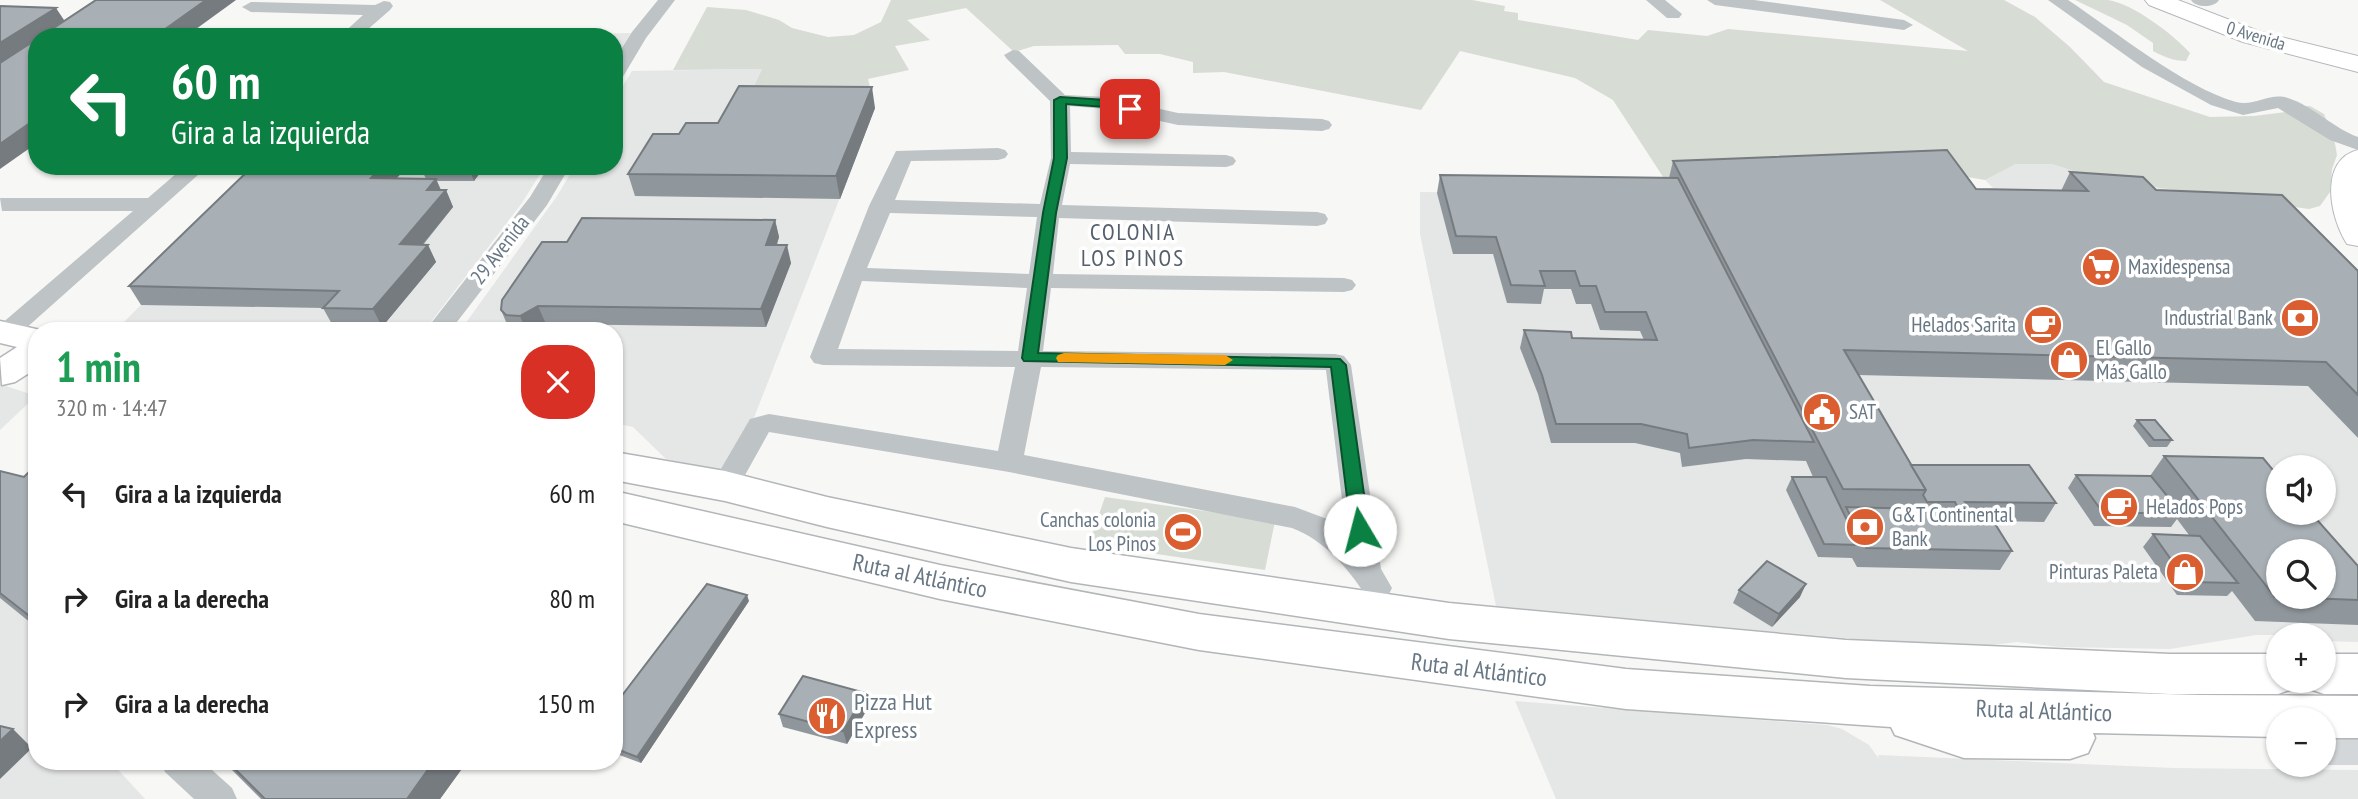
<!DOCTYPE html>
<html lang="es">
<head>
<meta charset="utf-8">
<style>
	body { margin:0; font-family:"PT Sans Narrow",sans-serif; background:#f2f2f2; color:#222; height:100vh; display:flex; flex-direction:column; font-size:26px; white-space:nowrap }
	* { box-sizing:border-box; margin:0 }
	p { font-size:23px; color:#767676 }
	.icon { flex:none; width:38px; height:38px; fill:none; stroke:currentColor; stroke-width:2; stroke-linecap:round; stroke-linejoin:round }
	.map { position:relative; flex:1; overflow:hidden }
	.panel { position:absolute; left:28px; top:322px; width:595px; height:448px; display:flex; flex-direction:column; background:#fff; border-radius:28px; box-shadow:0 2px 5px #0004 }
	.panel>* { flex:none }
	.guide { position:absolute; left:28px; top:28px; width:595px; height:147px; border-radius:28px; box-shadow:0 2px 5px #0004; background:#0b8043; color:#fff; overflow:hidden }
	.controls { position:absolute; left:2266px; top:455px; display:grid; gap:14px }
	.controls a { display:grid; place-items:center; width:70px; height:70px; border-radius:50%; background:#fff; box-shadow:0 2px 5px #0004; font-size:35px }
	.pin { position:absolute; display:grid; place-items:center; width:60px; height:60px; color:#fff; margin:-30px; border-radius:14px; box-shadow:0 4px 10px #0006 }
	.me { position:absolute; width:77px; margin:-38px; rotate:352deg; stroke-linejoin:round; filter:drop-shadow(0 0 5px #0008) }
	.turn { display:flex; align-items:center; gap:24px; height:147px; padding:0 28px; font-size:32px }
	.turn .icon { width:91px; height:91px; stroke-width:2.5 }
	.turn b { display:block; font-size:49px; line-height:60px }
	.round { display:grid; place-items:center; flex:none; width:74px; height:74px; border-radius:28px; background:#f2f2f2 }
	.head { display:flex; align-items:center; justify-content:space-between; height:119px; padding:0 28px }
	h1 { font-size:42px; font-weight:700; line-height:52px; color:#1e9e55 }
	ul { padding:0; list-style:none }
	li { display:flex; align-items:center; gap:21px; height:105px; padding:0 28px }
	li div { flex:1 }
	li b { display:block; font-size:26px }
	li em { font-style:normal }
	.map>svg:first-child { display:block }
	.built { fill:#e5e6e6; fill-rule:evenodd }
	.green { fill:#d7dcd4 }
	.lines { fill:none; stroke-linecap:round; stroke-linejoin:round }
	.highway-tunnel { stroke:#d3d7d9; stroke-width:46; stroke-dasharray:46 23; stroke-linecap:butt }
	.secondary-casing { stroke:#b3b8bd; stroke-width:2 }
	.highway-casing { stroke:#b2b6b9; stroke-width:3 }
	.street { fill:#bec3c6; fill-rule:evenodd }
	.secondary { fill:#fff; fill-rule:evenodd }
	.highway { fill:#fff; fill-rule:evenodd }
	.wall { fill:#90979c; fill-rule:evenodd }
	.shaded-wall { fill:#767b7f }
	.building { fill:#a8b0b5; stroke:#767b7f; stroke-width:2 }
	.route { fill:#0b8043; stroke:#07532c; stroke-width:2 }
	.slow { fill:#f59e0b }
	.labels { text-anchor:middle; stroke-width:7; stroke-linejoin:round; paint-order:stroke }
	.far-street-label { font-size:18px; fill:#687784; stroke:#fff }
	.street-label { font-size:21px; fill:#687784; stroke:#fff }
	.poi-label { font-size:21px; fill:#687784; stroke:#fff; text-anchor:start }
	.neighbourhood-label { font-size:23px; letter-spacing:2px; fill:#55606a; stroke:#fff }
	.near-street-label { font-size:24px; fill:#687784; stroke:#fff }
	.near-poi-label { font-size:24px; fill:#687784; stroke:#fff; text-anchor:start }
</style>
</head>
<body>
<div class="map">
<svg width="2358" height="799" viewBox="0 0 2358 799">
	<rect width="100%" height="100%" fill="#f7f7f5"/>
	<g class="built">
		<polygon points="631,33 614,59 614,37 471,37"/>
		<polygon points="762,69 744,106 875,108 732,474 666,459 633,427 614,423 614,331 460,331 557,196 575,166 614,166 614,100 632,71"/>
		<path d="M 2016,164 L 2052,164 L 2097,179 L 2292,207 L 2358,273 L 2358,642 L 2324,641 L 2324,635 L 2256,635 L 2170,649 L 2059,647 L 2017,642 L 1961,649 L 1496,606 L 1420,234 L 1420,192 L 2004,199 L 1985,180 ZM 2278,467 L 2324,467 L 2324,513 L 2278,513 ZM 2278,551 L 2324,551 L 2324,597 L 2278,597 Z"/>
		<polygon points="280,166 545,166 522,203 424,331 115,331"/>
		<polygon points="0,384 36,396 0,430"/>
		<polygon points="0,598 37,628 37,761 110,761 145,799 0,799"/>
		<polygon points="1515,701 1827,725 1842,729 1869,745 1879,759 1878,755 2173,768 2358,770 2358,799 1556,799"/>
	</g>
	<g class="green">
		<polygon points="891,0 1472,0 1505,6 1504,11 1518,13 1518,20 1638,40 1648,30 1707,36 1728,29 1968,51 1880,0 2004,0 2035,17 2070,47 2104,82 2210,117 2254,116 2286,112 2292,106 2310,106 2324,114 2334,138 2337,155 2332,169 2330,192 2320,206 2309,209 2097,179 2052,164 2016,164 1985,180 1938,172 1667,183 1613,100 1575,78 1460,51 1421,110 1224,72 1193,73 1193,62 1160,54 1125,54 1118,45 1034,46 1014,52 966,8 907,20 930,40 895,46 909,70 868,79 875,108 744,107 762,69 673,70 707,7 746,10 779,20 792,28 828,37 854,35 881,22"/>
		<path d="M 2075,0 C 2086,0 2098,0 2108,0 C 2132,3 2174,35 2190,53 L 2186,61 C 2174,61 2164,57 2153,51 L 2153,43 L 2127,25 Z"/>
		<polygon points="1105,497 1275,521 1265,570 1089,544"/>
	</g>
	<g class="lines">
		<polyline class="highway-tunnel" points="2324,742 2358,742"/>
		<g class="secondary-casing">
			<g id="secondary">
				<polygon points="2145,0 2178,0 2261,32 2358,56 2358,72 2243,42 2149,5"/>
				<path d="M 2358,150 L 2358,246 L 2347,244 C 2330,218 2318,160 2358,150 Z"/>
			</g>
		</g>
		<g class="highway-casing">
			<g id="highway">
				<polygon points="0,321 45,331 37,331 37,368 15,382 2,385 0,358 17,347 0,343"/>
				<polygon points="614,452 725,471 827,497 1071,548 1449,603 1846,640 2170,654 2278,654 2278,681 2299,681 2295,688 2278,694 2170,694 1846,678 1449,639 1071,582 827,527 725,501 614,480"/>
				<polygon points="614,491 940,565 1199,614 1626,669 1870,686 2200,695 2358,696 2358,738 2324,738 2324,719 2278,719 2278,737 2093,733 2095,738 2088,753 2070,759 1964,758 1895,735 1891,727 1626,709 1199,650 940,599 614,521"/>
				<polygon points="2324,654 2358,654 2358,694 2324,694 2307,688 2303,681 2324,681"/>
			</g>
		</g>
		<g class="street">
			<polygon points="658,0 675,0 646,38 621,80 614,82 614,60 632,32"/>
			<polygon points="1646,0 1665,0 1682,14 1679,18 1667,18"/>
			<polygon points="1707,0 1754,0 1904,20 1913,25 1904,30 1715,5"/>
			<path d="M 2048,0 L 2068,0 C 2115,31 2183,87 2236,102 C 2254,107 2270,92 2288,98 C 2313,106 2333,128 2358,137 L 2358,150 L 2330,140 L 2278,108 L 2243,115 L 2211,105 L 2142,67 Z"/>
			<path d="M 2191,0 L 2219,0 C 2214,8 2196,8 2191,0 Z"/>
			<polygon points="384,1 390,2 393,6 390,10 359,37 339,37 363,15 251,12 242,7 251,2 375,5"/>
			<path d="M 1013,50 L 1019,51 L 1065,95 L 1106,97 L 1178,113 L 1322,119 L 1329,121 L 1332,125 L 1329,129 L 1322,131 L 1178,125 L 1106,109 L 1070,106 L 1071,152 L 1226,155 L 1233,157 L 1236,161 L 1233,165 L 1226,167 L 1070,164 L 1062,205 L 1317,212 L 1325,214 L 1328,219 L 1325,224 L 1317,226 L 1059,218 L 1053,274 L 1344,278 L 1352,280 L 1356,285 L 1352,290 L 1344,292 L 1051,288 L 1043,351 L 1335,354 L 1344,356 L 1351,365 L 1381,569 L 1392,588 L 1388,596 L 1377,600 L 1366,596 C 1348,568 1324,540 1292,528 L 1009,472 L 769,432 L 735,493 L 725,496 L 715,493 L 711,486 L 750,419 L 769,414 L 998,451 L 1015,367 L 823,365 L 814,363 L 810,357 L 869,206 L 896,151 L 998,148 L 1005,150 L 1008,154 L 1005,158 L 998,160 L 911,161 L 895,200 L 1040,204 L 1051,158 L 1050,101 L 1007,59 L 1004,55 ZM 890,213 L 1037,217 L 1029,274 L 867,268 ZM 862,281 L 1027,288 L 1018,351 L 838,349 ZM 1041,367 L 1326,370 L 1346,532 L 1327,519 L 1295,507 L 1024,455 Z"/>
			<polygon points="185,166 208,166 15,338 0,339 0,325 133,211 2,211 0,198 148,198"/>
			<polygon points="549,166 570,166 547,205 450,331 425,331 530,197"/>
			<polygon points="160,761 202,761 232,788 237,799 194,799 165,772"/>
		</g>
		<use href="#secondary" class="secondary"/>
		<use href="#highway" class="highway"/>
	</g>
	<g class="wall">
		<polygon points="875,108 840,199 635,196 628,174 679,134 718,123"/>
		<polygon points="1673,161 1976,189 2061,191 2070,172 2156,190 2358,271 2358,438 2308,386 1858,375 1911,465 2056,503 2044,522 1994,521 2012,551 2000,570 1857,567 1852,558 1818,557 1786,490 1792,477 1813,477 1806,461 1746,459 1682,467 1680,453 1635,443 1551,443 1538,394 1520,348 1524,330 1572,338 1644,340 1640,331 1600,330 1591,304 1576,304 1571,289 1544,289 1541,304 1507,303 1493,254 1453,254 1437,193 1440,175 1669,178"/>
		<path d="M 253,166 L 485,166 L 474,181 L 437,181 L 441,190 L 446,190 L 453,207 L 423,245 L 428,245 L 436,262 L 382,327 L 333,326 L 323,308 L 141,305 L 129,286 ZM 406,168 L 421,168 L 426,179 L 396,179 Z"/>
		<polygon points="775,220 779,237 777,245 791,263 766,327 546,324 534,331 511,331 509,329 501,310"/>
		<polygon points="2137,420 2172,440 2167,447 2149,447 2133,426"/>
		<polygon points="2164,456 2358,566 2358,625 2255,621 2232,591 2227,596 2177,595 2143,547 2153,534 2189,535 2177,519 2171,527 2094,526 2068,488 2076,475 2150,476"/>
		<polygon points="37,464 37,628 0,598 0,471 24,477"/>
		<polygon points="1739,590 1800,597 1772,627 1733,603"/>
		<polygon points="749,601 641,763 614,753 614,706"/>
		<polygon points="869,706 847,744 783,727 779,714"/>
		<polygon points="223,761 456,761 461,770 440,799 261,799"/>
	</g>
	<g class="shaded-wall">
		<polygon points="206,0 236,0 185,37 154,37"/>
		<polygon points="56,8 66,23 45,37 37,37 37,42 0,66 0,43"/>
		<polygon points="872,87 875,108 840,199 836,176"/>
		<polygon points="37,118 37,143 0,169 0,144"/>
		<polygon points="383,166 405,166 406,168 380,196 371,178"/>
		<polygon points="468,166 485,166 474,181"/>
		<polygon points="436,179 442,193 446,190 453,207 408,262 400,244 427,190"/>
		<polygon points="775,220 779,237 770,263 766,245"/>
		<polygon points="428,245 436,262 382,327 373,309"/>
		<polygon points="787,245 791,263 766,327 761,309"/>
		<polygon points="538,306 546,324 534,331 526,331 520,316"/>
		<polygon points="1806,584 1800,597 1772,627 1779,614"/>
		<polygon points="747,595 749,601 641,763 637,757"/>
		<polygon points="866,693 869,706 847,744 843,731"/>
		<polygon points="13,729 32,748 0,779 0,741"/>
		<polygon points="434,761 456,761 461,770 440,799 407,799"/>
	</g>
	<g class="building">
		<polygon points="96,0 206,0 154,37 40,37"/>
		<polygon points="0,6 56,8 0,43"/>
		<polygon points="37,39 37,118 0,144 0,63"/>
		<polygon points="739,86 872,87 836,176 628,174 653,134 679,134 686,123 718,123"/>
		<polygon points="1947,150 1976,189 2088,191 2070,172 2143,177 2156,190 2282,195 2358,271 2358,395 2326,362 1844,350 1926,490 1843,489 1673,161"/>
		<polygon points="253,166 383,166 371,178 436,179 427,190 446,190 400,244 428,245 373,309 323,308 339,291 129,286"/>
		<polygon points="1440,175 1678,178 1814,442 1753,440 1689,448 1687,434 1641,424 1556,424 1542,375 1524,330 1571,332 1572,338 1657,340 1646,312 1605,312 1596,286 1580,286 1575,271 1540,271 1545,286 1511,285 1496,237 1456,236"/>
		<polygon points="582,218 775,220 766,245 787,245 761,309 538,306 520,316 506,315 501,310 502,300 542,242 567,242"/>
		<polygon points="2137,420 2155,420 2172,440 2154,440"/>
		<polygon points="2164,456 2263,458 2278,476 2278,513 2311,513 2358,566 2358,600 2281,597 2324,597 2324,551 2278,551 2278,597 2275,597"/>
		<polygon points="37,464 37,622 0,593 0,471 24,477"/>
		<polygon points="1911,465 2029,465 2056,503 1965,502 1970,510 1987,511 2012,551 1866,548 1846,507 1959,510 1955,502 1927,502 1923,495 1926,490"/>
		<polygon points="2076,475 2151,476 2181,513 2103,513"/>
		<polygon points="1792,477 1826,477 1859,545 1824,544"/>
		<polygon points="2153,534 2200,536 2238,583 2187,582"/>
		<polygon points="1767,561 1806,584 1779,614 1739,590"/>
		<polygon points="707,584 747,595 637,757 614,748 614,706"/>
		<polygon points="803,676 866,693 843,731 779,714"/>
		<polygon points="0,726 13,729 0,741"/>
		<polygon points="227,761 434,761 407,799 265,799"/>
	</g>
	<polygon class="route" points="1060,97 1106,100 1136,109 1130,113 1106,107 1066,104 1067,158 1056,213 1038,353 1340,359 1346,365 1369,530 1366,535 1354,535 1351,530 1331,367 1024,361 1022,358 1043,213 1054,158 1054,100"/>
	<polygon class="slow" points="1064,353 1225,355 1233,360 1225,365 1058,362 1056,358 1058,355"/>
	<defs>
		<g id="supermarket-disc" transform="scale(2.0125)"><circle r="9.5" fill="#db5e31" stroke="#fff"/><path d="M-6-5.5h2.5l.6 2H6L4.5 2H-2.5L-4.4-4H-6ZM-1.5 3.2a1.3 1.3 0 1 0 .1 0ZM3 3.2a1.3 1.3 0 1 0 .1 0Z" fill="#fff"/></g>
		<g id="bank-disc" transform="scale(2.0125)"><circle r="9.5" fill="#db5e31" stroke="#fff"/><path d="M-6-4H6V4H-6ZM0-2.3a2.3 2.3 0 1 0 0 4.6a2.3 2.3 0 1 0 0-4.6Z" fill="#fff"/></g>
		<g id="cafe-disc" transform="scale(2.0125)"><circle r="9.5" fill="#db5e31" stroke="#fff"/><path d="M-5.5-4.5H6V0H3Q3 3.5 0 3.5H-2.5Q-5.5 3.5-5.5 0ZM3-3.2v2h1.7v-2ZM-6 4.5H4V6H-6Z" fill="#fff"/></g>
		<g id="shop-disc" transform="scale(2.0125)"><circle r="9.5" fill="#db5e31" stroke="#fff"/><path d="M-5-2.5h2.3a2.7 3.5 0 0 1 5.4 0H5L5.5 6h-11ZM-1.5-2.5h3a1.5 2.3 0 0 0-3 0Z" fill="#fff"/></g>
		<g id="civic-disc" transform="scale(2.0125)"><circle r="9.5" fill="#db5e31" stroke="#fff"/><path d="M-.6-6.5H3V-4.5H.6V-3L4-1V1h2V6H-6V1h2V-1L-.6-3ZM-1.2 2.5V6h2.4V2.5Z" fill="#fff"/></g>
		<g id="stadium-disc" transform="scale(2.0125)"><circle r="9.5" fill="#db5e31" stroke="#fff"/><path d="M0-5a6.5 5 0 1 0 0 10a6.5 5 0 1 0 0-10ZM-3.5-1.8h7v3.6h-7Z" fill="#fff"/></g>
		<g id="restaurant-disc" transform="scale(2.0125)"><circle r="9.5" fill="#db5e31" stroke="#fff"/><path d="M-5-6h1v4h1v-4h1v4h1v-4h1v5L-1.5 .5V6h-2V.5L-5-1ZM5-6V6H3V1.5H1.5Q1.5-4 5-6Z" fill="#fff"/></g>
	</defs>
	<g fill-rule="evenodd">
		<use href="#supermarket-disc" x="2101" y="267"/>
		<use href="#bank-disc" x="2300" y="318"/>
		<use href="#cafe-disc" x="2043" y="325"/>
		<use href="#shop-disc" x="2069" y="360"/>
		<use href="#civic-disc" x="1822" y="412"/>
		<use href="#cafe-disc" x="2119" y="507"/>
		<use href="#bank-disc" x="1865" y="527"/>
		<use href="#stadium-disc" x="1183" y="532"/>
		<use href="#shop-disc" x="2185" y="572"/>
		<use href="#restaurant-disc" x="827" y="716"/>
	</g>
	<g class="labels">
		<g class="far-street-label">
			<text transform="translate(2256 36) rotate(17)" y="6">0 Avenida</text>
		</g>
		<g class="street-label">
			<text transform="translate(500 250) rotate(-52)" y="7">29 Avenida</text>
		</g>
		<g class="poi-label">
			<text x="2128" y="274">Maxidespensa</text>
			<text x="2273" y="325" text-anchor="end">Industrial Bank</text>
			<text x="2016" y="332" text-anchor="end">Helados Sarita</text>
			<text x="2096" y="355">El Gallo<tspan x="2096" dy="24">Más Gallo</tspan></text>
			<text x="1849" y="419">SAT</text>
			<text x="2146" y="514">Helados Pops</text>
			<text x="1892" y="522">G&amp;T Continental<tspan x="1892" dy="24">Bank</tspan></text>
			<text x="1156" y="527" text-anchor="end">Canchas colonia<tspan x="1156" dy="24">Los Pinos</tspan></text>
			<text x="2158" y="579" text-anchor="end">Pinturas Paleta</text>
		</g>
		<g class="neighbourhood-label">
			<text x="1133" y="240">COLONIA<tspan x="1133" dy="26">LOS PINOS</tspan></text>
		</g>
		<g class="near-street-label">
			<text transform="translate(920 576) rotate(12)" y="8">Ruta al Atlántico</text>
			<text transform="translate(1479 670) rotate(7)" y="8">Ruta al Atlántico</text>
			<text transform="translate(2044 711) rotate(2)" y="8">Ruta al Atlántico</text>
		</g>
		<g class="near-poi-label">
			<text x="854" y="710">Pizza Hut<tspan x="854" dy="28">Express</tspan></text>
		</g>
	</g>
</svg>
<div class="controls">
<a><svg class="icon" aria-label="sound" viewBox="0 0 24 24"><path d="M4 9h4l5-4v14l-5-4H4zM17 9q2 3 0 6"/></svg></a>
<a><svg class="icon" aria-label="search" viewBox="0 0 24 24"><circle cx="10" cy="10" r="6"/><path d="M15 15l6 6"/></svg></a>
<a>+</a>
<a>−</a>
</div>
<div class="pin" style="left:1130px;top:109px;background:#d93025"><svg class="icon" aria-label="arrive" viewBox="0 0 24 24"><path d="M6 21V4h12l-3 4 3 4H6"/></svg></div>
<svg class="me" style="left:1360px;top:530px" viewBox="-20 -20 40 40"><circle r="19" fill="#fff"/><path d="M0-13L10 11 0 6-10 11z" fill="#0b8043"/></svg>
<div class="guide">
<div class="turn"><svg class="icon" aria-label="left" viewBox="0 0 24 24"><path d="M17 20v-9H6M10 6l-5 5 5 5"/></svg><div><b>60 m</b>Gira a la izquierda</div></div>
</div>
<section class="panel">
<div class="head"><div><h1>1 min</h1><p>320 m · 14:47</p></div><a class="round" style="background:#d93025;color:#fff"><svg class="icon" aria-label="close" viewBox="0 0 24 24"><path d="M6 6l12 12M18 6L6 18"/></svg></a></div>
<ul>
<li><svg class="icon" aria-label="left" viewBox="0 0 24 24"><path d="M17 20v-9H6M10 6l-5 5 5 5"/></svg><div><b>Gira a la izquierda</b></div><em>60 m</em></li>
<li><svg class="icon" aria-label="right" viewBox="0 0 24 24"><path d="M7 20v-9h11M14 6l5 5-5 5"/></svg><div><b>Gira a la derecha</b></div><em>80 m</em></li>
<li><svg class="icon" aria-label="right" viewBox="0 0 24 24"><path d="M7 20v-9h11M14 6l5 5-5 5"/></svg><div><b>Gira a la derecha</b></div><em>150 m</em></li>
</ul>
</section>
</div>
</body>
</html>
